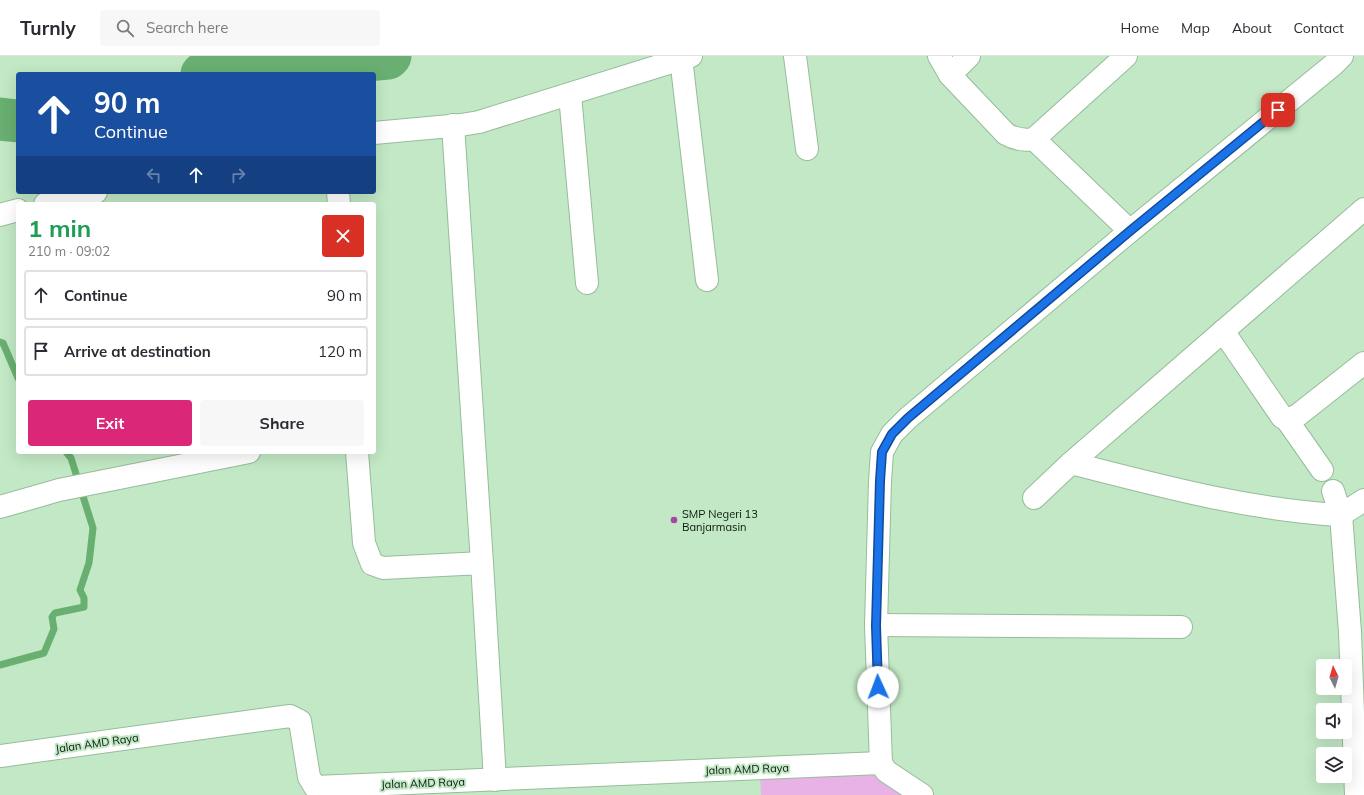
<!DOCTYPE html>
<html lang="en">
<head>
<meta charset="utf-8">
<style>
	body { margin:0; font-family:Mulish,sans-serif; background:#f7f7f7; color:#2b2b33; height:100vh; display:flex; flex-direction:column; font-size:15px; white-space:nowrap }
	* { box-sizing:border-box; margin:0 }
	p { font-size:13px; color:#7c7c81 }
	.icon { flex:none; width:22px; height:22px; fill:none; stroke:currentColor; stroke-width:2; stroke-linecap:round; stroke-linejoin:round }
	.map { position:relative; flex:1; overflow:hidden }
	.drawer { position:absolute; left:16px; top:146px; width:360px; height:252px; display:flex; flex-direction:column; background:#fff; border-radius:4px; box-shadow:0 4px 16px #0002 }
	.drawer>* { flex:none }
	.top-card { position:absolute; left:16px; top:16px; width:360px; height:122px; border-radius:4px; box-shadow:0 4px 16px #0002; background:#1a4fa0; color:#fff; overflow:hidden }
	.needle { width:26px; rotate:355deg }
	.tools { position:absolute; left:1316px; top:603px; display:grid; gap:8px }
	.tools a { display:grid; place-items:center; width:36px; height:36px; border-radius:4px; background:#fff; box-shadow:0 4px 16px #0002; font-size:20px }
	.pin { position:absolute; display:grid; place-items:center; width:34px; height:34px; color:#fff; margin:-17px; border-radius:8px; box-shadow:0 2px 6px #0006 }
	.me { position:absolute; width:44px; margin:-22px; rotate:358deg; stroke-linejoin:round; filter:drop-shadow(0 0 3px #0008) }
	.turn { display:flex; align-items:center; gap:14px; height:84px; padding:0 12px; font-size:18px }
	.turn .icon { width:52px; height:52px; stroke-width:2.5 }
	.turn b { display:block; font-size:28px; line-height:34px }
	.lanes { display:flex; align-items:center; height:38px; padding:0 12px; background:#0003; justify-content:center; gap:20px; direction:ltr }
	.lanes .off { opacity:.35 }
	.round { display:grid; place-items:center; flex:none; width:42px; height:42px; border-radius:4px; background:#f7f7f7 }
	.overview { display:flex; align-items:center; justify-content:space-between; height:68px; padding:0 12px }
	h1 { font-size:24px; font-weight:700; line-height:30px; color:#1e9e55 }
	.action { display:flex; gap:8px; margin-top:auto; padding:8px 12px }
	.action a { flex:1; height:46px; border-radius:4px; background:#db2777; color:#fff; font-size:16px; font-weight:700; line-height:46px; text-align:center }
	.action a+a { background:#f7f7f7; color:#2b2b33 }
	ul { padding:0; list-style:none }
	li { display:flex; align-items:center; gap:12px; height:50px; margin:0 8px 6px; padding:0 4px; border:2px solid #e1e1e2; border-radius:4px }
	li div { flex:1 }
	li b { display:block; font-size:15px }
	li em { font-style:normal }
	header { display:flex; align-items:center; gap:24px; box-sizing:border-box; height:56px; padding:0 20px; background:#fff; border-bottom:1px solid #e1e1e2 }
	header strong { font-size:19px }
	nav { display:flex; gap:22px; margin-inline-start:auto; font-size:14px }
	.search { width:280px; height:36px; background:#f7f7f7; display:flex; align-items:center; gap:10px; box-sizing:border-box; padding:0 14px; border-radius:4px; color:#7c7c81; font-size:15px }
	.map>svg:first-child { display:block }
	.green { fill:#e8b2e7 }
	.lines { fill:none; stroke-linecap:round; stroke-linejoin:round }
	.stream { stroke:#68af71; stroke-width:7 }
	.river { stroke:#68af71; stroke-width:43 }
	.minor-casing { stroke:#97bc9a; stroke-width:24 }
	.minor { stroke:#fff; stroke-width:22 }
	.route-casing { stroke:#114b97; stroke-width:10 }
	.route { stroke:#1a73e8; stroke-width:7 }
	.poi-dot { fill:#a743a8; stroke:#c2e8c5; stroke-width:1.5 }
	.labels { text-anchor:middle; stroke-width:4; stroke-linejoin:round; paint-order:stroke }
	.poi-label { font-size:11px; fill:#09170b; stroke:#c2e8c5; text-anchor:start }
	.street-label { font-size:11px; fill:#09170b; stroke:#c2e8c5 }
</style>
</head>
<body>
<header>
<strong>Turnly</strong>
<div class="search"><svg class="icon" aria-label="search" viewBox="0 0 24 24"><circle cx="10" cy="10" r="6"/><path d="M15 15l6 6"/></svg>Search here</div>
<nav><a>Home</a><a>Map</a><a>About</a><a>Contact</a></nav>
</header>
<div class="map">
<svg width="1364" height="739" viewBox="0 0 1364 739">
	<rect width="100%" height="100%" fill="#c2e8c5"/>
	<polygon class="green" points="871,716 904,739 761,739 760,719"/>
	<g class="lines">
		<g class="stream">
			<polyline points="0,286 3,287 18,322"/>
			<polyline points="0,609 44,597 54,573 52,561 55,557 84,551 84,542 80,534 89,507 93,472 71,402 66,396"/>
		</g>
		<g class="river">
			<polyline points="354,0 366,4 388,2 390,0"/>
			<polyline points="202,18 227,6 269,9 332,0"/>
			<polyline points="0,63 18,65"/>
		</g>
		<g class="minor-casing">
			<g id="minor">
				<polyline points="795,0 807,93"/>
				<polyline points="939,0 950,19"/>
				<path d="M 969,0 L 950,19 L 1006,78 C 1015,83 1024,85 1034,83 L 1130,175"/>
				<polyline points="681,2 707,224"/>
				<polyline points="570,39 587,227"/>
				<polyline points="453,69 482,507"/>
				<polyline points="374,77 461,69 479,66 691,0"/>
				<polyline points="1034,83 1126,0"/>
				<polyline points="338,136 339,148"/>
				<polyline points="45,148 96,136"/>
				<polyline points="0,159 18,154"/>
				<polyline points="1223,275 1282,361 1287,364 1298,359 1364,307"/>
				<polyline points="1287,364 1322,414"/>
				<polyline points="357,396 364,487 372,508 383,512 482,507 495,724"/>
				<polyline points="1071,407 1364,153"/>
				<polyline points="1333,435 1341,459 1364,444"/>
				<path d="M 1034,442 L 1071,407 C 1161,430 1249,454 1341,459 L 1350,576 L 1356,739"/>
				<polyline points="0,451 59,434 249,396"/>
				<polyline points="876,569 1181,571"/>
				<polyline points="0,700 290,660 300,665 309,721 315,731 881,707"/>
				<polyline points="922,739 886,715 881,707 876,569 880,425 882,396 892,378 908,362 1130,175 1333,9 1342,0"/>
			</g>
		</g>
		<use href="#minor" class="minor"/>
	</g>
	<g class="lines">
		<g class="route-casing">
			<polyline id="route" points="878,631 876,570 880,425 882,396 892,378 908,362 1130,175 1278,54"/>
		</g>
		<use href="#route" class="route"/>
	</g>
	<circle class="poi-dot" cx="674" cy="464" r="4"/>
	<g class="labels">
		<g class="poi-label">
			<text x="682" y="462">SMP Negeri 13<tspan x="682" dy="13">Banjarmasin</tspan></text>
		</g>
		<g class="street-label">
			<text transform="translate(97 687) rotate(-8)" y="4">Jalan AMD Raya</text>
			<text transform="translate(747 713) rotate(-2)" y="4">Jalan AMD Raya</text>
			<text transform="translate(423 727) rotate(-2)" y="4">Jalan AMD Raya</text>
		</g>
	</g>
</svg>
<div class="tools">
<a><svg class="needle" viewBox="-14 -14 28 28"><path d="M0-13l5 13h-10z" fill="#e53935"/><path d="M0 13l5-13h-10z" fill="#7c7c81"/></svg></a>
<a><svg class="icon" aria-label="sound" viewBox="0 0 24 24"><path d="M4 9h4l5-4v14l-5-4H4zM17 9q2 3 0 6"/></svg></a>
<a><svg class="icon" aria-label="layers" viewBox="0 0 24 24"><path d="M12 4l9 5-9 5-9-5zM3 14l9 5 9-5"/></svg></a>
</div>
<div class="pin" style="left:1278px;top:54px;background:#d93025"><svg class="icon" aria-label="arrive" viewBox="0 0 24 24"><path d="M6 21V4h12l-3 4 3 4H6"/></svg></div>
<svg class="me" style="left:878px;top:631px" viewBox="-20 -20 40 40"><circle r="19" fill="#fff"/><path d="M0-13L10 11 0 6-10 11z" fill="#1a73e8"/></svg>
<div class="top-card">
<div class="turn"><svg class="icon" aria-label="ahead" viewBox="0 0 24 24"><path d="M12 20V5M6 11l6-6 6 6"/></svg><div><b>90 m</b>Continue</div></div>
<div class="lanes"><svg class="icon off" aria-label="left" viewBox="0 0 24 24"><path d="M17 20v-9H6M10 6l-5 5 5 5"/></svg><svg class="icon" aria-label="ahead" viewBox="0 0 24 24"><path d="M12 20V5M6 11l6-6 6 6"/></svg><svg class="icon off" aria-label="right" viewBox="0 0 24 24"><path d="M7 20v-9h11M14 6l5 5-5 5"/></svg></div>
</div>
<section class="drawer">
<div class="overview"><div><h1>1 min</h1><p>210 m · 09:02</p></div><a class="round" style="background:#d93025;color:#fff"><svg class="icon" aria-label="close" viewBox="0 0 24 24"><path d="M6 6l12 12M18 6L6 18"/></svg></a></div>
<ul>
<li><svg class="icon" aria-label="ahead" viewBox="0 0 24 24"><path d="M12 20V5M6 11l6-6 6 6"/></svg><div><b>Continue</b></div><em>90 m</em></li>
<li><svg class="icon" aria-label="arrive" viewBox="0 0 24 24"><path d="M6 21V4h12l-3 4 3 4H6"/></svg><div><b>Arrive at destination</b></div><em>120 m</em></li>
</ul>
<div class="action"><a>Exit</a><a>Share</a></div>
</section>
</div>
</body>
</html>
